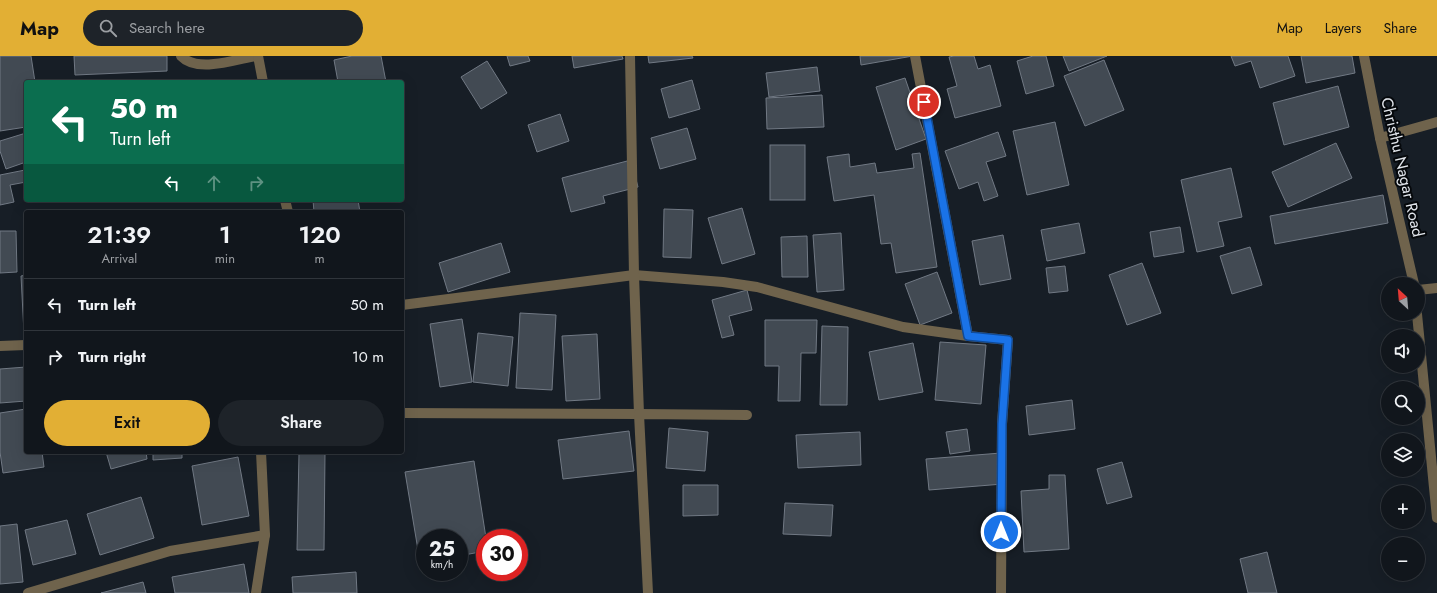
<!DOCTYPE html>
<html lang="en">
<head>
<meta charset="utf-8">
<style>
	body { margin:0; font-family:Jost,sans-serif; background:#1e2329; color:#f1f3f6; height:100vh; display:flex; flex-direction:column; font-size:15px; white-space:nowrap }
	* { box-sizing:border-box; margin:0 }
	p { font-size:13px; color:#9c9fa3 }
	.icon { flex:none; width:22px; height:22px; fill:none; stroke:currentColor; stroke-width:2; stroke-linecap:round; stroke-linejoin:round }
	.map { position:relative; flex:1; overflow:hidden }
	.side { position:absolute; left:24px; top:154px; width:380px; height:244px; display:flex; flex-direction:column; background:#11161c; border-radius:4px; box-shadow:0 4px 16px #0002,0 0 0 1px #30353b }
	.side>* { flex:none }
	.banner { position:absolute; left:24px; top:24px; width:380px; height:122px; border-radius:4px; box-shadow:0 4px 16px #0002,0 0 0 1px #30353b; background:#0b6e4f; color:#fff; overflow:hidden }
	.needle { width:26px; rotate:334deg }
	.buttons { position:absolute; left:1381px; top:221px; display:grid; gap:8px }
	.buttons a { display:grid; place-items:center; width:44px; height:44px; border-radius:50%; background:#11161c; box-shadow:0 4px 16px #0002,0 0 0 1px #30353b; font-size:20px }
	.speed { position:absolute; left:416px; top:473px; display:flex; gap:8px; font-size:20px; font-weight:700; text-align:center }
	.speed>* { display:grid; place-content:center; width:52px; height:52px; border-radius:50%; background:#11161c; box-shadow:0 4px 16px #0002,0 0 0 1px #30353b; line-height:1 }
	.speed small { font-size:10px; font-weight:400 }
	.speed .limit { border:6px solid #d22; background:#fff; color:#111 }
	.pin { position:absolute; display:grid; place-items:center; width:34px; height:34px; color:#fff; margin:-17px; border:2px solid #fff; border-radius:50%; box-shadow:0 1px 4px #0007 }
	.me { position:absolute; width:44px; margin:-22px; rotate:0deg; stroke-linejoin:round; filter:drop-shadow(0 0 3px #0008) }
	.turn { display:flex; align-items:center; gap:14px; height:84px; padding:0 20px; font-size:18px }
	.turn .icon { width:52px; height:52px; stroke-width:2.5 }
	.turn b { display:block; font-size:28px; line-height:34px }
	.lanes { display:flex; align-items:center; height:38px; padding:0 20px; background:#0003; justify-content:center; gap:20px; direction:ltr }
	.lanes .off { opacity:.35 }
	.eta { display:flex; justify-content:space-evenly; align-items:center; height:68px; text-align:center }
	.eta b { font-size:24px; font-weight:600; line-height:28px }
	.button { display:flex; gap:8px; margin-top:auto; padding:8px 20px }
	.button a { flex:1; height:46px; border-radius:24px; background:#e2af34; color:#111; font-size:16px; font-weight:600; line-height:46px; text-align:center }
	.button a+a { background:#1e2329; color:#f1f3f6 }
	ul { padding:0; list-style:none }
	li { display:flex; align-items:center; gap:12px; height:52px; padding:0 20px; border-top:1px solid #30353b }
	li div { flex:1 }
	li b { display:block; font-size:15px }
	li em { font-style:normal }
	header { display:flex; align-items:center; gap:24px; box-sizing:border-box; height:56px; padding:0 20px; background:#e2af34; color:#111 }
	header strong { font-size:19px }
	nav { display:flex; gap:22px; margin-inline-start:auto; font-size:14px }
	.search { width:280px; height:36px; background:#1e2329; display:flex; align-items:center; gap:10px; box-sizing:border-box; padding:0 14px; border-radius:22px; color:#9c9fa3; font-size:15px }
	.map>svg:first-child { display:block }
	.building { fill:#424a53; stroke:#717984 }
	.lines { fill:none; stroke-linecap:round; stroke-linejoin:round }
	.minor { stroke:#6f634c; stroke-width:10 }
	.route-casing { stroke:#114b97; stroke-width:10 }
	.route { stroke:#1a73e8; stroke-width:7 }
	.labels { text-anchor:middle; stroke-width:4; stroke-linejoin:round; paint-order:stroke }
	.street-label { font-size:16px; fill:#e1e5eb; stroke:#05080b }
</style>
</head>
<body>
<header>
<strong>Map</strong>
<div class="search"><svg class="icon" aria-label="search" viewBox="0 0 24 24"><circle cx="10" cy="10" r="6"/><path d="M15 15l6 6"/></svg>Search here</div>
<nav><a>Map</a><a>Layers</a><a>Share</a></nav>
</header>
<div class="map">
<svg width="1437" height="537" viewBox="0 0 1437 537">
	<rect width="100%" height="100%" fill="#171e26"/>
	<g class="building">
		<polygon points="0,0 31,0 35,26 26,26 26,71 0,75"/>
		<polygon points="74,0 167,0 167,15 75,19"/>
		<polygon points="352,0 381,0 386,26 338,26 334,4"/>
		<polygon points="507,0 528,0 530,5 510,10"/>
		<polygon points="572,0 622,0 623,3 574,12"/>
		<polygon points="648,0 692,0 693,2 649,7"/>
		<polygon points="860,0 913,0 861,9"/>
		<polygon points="954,0 974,0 978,13 990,9 1001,50 955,62 947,33 957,30 949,1"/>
		<polygon points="1033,0 1046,0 1054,30 1026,38 1017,5"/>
		<polygon points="1063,0 1107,0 1069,15"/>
		<polygon points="1231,0 1288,0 1295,20 1260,32 1251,5 1235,10"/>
		<polygon points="1301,0 1352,0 1355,17 1306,27"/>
		<polygon points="1104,4 1124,54 1085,70 1064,20"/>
		<polygon points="487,5 507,37 481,53 461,21"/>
		<polygon points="817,11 820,35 769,41 766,17"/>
		<polygon points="905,22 926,83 896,94 876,31"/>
		<polygon points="692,24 700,53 669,62 661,33"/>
		<polygon points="1338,30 1349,71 1284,89 1273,47"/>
		<polygon points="822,39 824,71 767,73 766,42"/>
		<polygon points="560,58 569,85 537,96 528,69"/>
		<polygon points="1055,66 1069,129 1027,139 1013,75"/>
		<polygon points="687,72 696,103 660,113 651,82"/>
		<polygon points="998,76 1006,100 986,106 998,140 984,145 978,126 959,133 945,95"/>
		<polygon points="26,77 26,106 6,113 0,95 0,85"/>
		<polygon points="1336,87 1352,122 1288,151 1272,116"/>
		<rect x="770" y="89" width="35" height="55"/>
		<polygon points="920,97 937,211 896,217 891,187 881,188 874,139 834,145 827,101 849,98 850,111 875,107 877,117 914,112 912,98"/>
		<polygon points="631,104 638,131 603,140 605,147 571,156 562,122"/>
		<polygon points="1231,112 1242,161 1218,166 1224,190 1197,196 1181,124"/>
		<polygon points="25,114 26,126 10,129 14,146 0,149 0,119"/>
		<polygon points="1383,139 1388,167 1275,188 1270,160"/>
		<polygon points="259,144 279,144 278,146"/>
		<polygon points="313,144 358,144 360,156 314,156"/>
		<polygon points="742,152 755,198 722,208 708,162"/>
		<polygon points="664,153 693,154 691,202 663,201"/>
		<polygon points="1079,167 1085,197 1047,205 1041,174"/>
		<polygon points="1180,171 1184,196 1154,201 1150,176"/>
		<polygon points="0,175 16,175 17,216 0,217"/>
		<polygon points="841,177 844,234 817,236 813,179"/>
		<polygon points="1003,179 1011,223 980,229 972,185"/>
		<polygon points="807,180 808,221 782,221 781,181"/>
		<polygon points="501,187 510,216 448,236 439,207"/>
		<polygon points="1250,191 1262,229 1232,238 1220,200"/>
		<polygon points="1142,207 1161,257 1127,269 1109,219"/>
		<polygon points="1065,210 1068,235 1049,237 1046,212"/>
		<polygon points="937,216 952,257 920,269 905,228"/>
		<polygon points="26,219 26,276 24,277 21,220"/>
		<polygon points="747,234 752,254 729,260 734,279 722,282 712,244"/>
		<polygon points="520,257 556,259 552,334 516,332"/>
		<polygon points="462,263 472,326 440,331 430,268"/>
		<polygon points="765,264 817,264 816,297 801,297 800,345 778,345 779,310 765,310"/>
		<polygon points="822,270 848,271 847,349 820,349"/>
		<polygon points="478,277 513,281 508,330 473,326"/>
		<polygon points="597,278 600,343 566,345 562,280"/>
		<polygon points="940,286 986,289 981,348 935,344"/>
		<polygon points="913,287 923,336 879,344 869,296"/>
		<polygon points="26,311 26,345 0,347 0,313"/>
		<polygon points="402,313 404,347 402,347"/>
		<polygon points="1072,344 1075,373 1029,379 1026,350"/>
		<polygon points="26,353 26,396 42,396 44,411 3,417 0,396 0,357"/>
		<polygon points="669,372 708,376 705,415 666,412"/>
		<polygon points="967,373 970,395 950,398 946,376"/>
		<polygon points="629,375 634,415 563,423 558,384"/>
		<polygon points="860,376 861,409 798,412 796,379"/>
		<polygon points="106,396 146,396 147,403 111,413"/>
		<polygon points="153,396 182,396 182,402 153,404"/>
		<polygon points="299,397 325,397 324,494 297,494"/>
		<polygon points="1001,397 1003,428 929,434 926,403"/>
		<polygon points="238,401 249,460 202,469 192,410"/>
		<polygon points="474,405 486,482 485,495 459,500 459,482 425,482 425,506 420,506 405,416"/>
		<polygon points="1122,406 1132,441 1107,448 1097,413"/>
		<polygon points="1049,419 1065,419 1069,493 1024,496 1021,435 1049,433"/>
		<polygon points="683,429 718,429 718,459 683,460"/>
		<polygon points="141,441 154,482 100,499 87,458"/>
		<polygon points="785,447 833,449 831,480 783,478"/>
		<polygon points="67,464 76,498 33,509 25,474"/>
		<polygon points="17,468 23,526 0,528 0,470"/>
		<polygon points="1267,496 1277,537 1248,537 1240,503"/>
		<polygon points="244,508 249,537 175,537 172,521"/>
		<polygon points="356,516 357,537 293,537 292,521"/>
		<polygon points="143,526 146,537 101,537"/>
	</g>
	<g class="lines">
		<g class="minor">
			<path d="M 181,0 C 197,17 234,4 255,0"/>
			<polyline points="258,0 263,26"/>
			<polyline points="1364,0 1380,82 1414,228"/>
			<polyline points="1380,82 1437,66"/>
			<polyline points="285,144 288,156"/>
			<polyline points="1418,234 1437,232"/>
			<polyline points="402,249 634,219 723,226 757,231 903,271 968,280 915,0"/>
			<polyline points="1417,258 1437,462"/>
			<polyline points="968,280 1008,284 1002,368 1001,537"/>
			<polyline points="0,290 26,289"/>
			<polyline points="402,357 639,358 634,219 630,0"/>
			<polyline points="28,537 170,495 265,479"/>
			<polyline points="256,537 265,479 261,396"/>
			<polyline points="648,537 639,358 747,359"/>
		</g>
	</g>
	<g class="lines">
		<g class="route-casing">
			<polyline id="route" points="924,46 968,280 1008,284 1002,368 1001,476"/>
		</g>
		<use href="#route" class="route"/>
	</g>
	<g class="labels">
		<g class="street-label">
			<text transform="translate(1403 111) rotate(77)" y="6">Christhu Nagar Road</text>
		</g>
	</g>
</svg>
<div class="buttons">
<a><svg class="needle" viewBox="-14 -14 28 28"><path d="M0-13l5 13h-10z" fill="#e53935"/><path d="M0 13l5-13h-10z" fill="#9c9fa3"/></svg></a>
<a><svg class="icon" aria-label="sound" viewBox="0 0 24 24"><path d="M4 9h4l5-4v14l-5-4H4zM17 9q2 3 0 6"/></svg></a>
<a><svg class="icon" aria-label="search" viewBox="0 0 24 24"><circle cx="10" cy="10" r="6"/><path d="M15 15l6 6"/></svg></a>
<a><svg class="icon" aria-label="layers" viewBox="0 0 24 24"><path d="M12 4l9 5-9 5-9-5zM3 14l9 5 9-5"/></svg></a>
<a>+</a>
<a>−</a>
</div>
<div class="speed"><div>25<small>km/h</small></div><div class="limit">30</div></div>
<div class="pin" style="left:924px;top:46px;background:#d93025"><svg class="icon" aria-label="arrive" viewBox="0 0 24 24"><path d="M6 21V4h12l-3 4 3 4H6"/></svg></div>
<svg class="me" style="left:1001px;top:476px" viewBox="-20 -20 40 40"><circle r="17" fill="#1a73e8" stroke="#fff" stroke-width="3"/><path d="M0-11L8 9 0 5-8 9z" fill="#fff"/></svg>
<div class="banner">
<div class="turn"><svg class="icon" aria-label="left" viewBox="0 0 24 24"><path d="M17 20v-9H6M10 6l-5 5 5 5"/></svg><div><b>50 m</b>Turn left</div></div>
<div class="lanes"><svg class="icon" aria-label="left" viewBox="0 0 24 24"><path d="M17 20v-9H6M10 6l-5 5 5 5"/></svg><svg class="icon off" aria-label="ahead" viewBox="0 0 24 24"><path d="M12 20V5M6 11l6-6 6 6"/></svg><svg class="icon off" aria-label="right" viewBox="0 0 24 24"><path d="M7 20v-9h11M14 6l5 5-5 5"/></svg></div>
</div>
<section class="side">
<div class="eta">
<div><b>21:39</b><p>Arrival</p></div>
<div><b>1</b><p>min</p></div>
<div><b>120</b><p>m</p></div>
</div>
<ul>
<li><svg class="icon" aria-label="left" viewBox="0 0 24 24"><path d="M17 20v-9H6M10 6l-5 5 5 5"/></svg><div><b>Turn left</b></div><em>50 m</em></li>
<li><svg class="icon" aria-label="right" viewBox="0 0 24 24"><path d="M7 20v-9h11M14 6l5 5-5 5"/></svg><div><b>Turn right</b></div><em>10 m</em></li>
</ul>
<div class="button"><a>Exit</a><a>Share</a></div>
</section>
</div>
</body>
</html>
